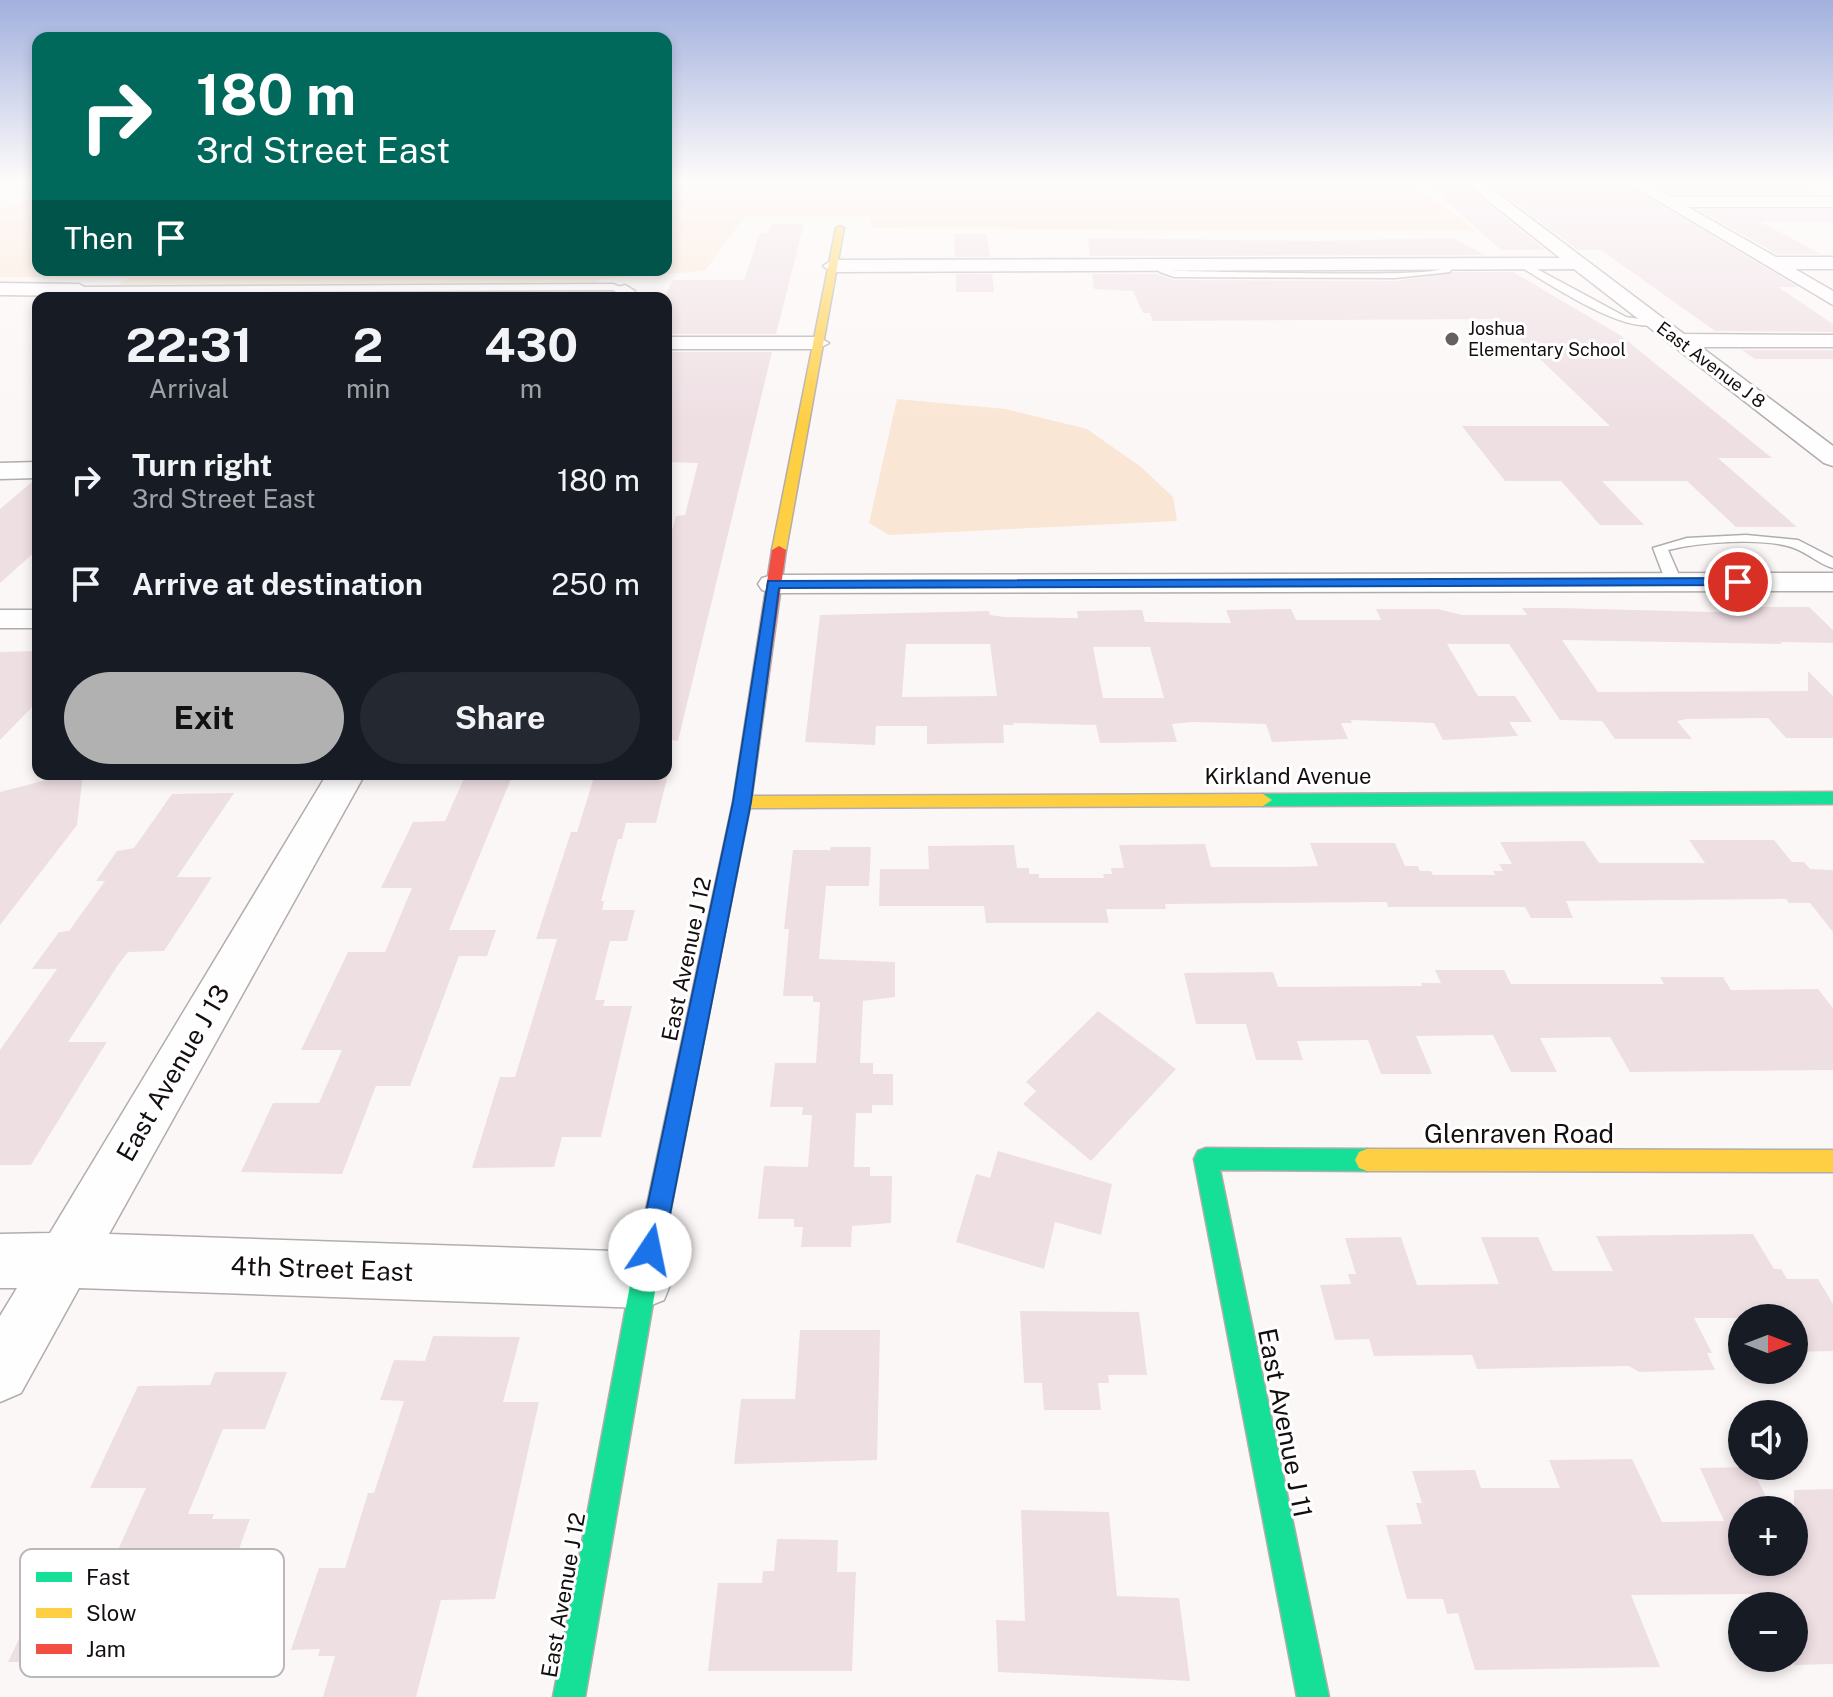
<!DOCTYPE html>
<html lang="en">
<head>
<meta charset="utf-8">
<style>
	body { margin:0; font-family:"Public Sans",sans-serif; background:#242831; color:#f1f3f6; height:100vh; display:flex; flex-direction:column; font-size:30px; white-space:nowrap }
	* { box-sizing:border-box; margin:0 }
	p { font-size:26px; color:#9ea1a6 }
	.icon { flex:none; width:44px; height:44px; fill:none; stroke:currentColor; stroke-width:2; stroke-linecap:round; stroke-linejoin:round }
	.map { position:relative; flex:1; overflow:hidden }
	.side { position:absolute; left:32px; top:292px; width:640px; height:488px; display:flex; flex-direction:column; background:#171b24; border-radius:16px; box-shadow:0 4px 12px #0003 }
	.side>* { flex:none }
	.hud { position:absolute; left:32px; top:32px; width:640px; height:244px; border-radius:16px; box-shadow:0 4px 12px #0003; background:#00695c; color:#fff; overflow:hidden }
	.needle { width:52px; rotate:90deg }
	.tools { position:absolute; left:1728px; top:1304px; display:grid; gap:16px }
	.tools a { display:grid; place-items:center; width:80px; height:80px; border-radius:50%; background:#171b24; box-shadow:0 4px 12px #0003; font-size:40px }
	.pin { position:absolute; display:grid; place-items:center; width:68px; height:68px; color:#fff; margin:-34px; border:4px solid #fff; border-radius:50%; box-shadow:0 2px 8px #0007 }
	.me { position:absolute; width:88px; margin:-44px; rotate:11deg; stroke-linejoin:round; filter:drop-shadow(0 0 6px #0008) }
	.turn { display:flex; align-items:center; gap:28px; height:168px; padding:0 32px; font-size:36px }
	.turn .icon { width:104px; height:104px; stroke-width:2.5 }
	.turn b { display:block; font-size:56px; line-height:68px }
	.then { display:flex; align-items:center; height:76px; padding:0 32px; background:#0003; gap:16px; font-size:30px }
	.eta { display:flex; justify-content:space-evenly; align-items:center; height:136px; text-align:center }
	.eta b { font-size:48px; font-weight:700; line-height:56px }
	.primary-button { display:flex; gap:16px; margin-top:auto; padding:16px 32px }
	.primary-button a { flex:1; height:92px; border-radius:48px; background:#b2b1b2; color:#111; font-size:32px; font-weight:700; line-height:92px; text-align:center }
	.primary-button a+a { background:#242831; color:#f1f3f6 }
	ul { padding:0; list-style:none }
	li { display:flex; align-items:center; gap:24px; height:104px; padding:0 32px }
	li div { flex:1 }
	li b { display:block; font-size:30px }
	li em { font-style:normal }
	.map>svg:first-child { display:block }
	.green { fill:#fae6d4 }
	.building { fill:#eedfe3; fill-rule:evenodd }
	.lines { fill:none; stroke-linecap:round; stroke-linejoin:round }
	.lane-casing { stroke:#b2adac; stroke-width:3 }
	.street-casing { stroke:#b2adac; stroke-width:3 }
	.fast-casing { stroke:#b2adac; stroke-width:3 }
	.slow-casing { stroke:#b2adac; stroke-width:3 }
	.jam-casing { stroke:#b2adac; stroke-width:3 }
	.lane { fill:#fffefe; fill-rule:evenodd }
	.street { fill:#fffefe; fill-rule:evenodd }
	.fast { fill:#16e098; fill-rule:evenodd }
	.slow { fill:#ffcf43; fill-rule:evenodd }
	.jam { fill:#f24e42; fill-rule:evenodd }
	.route { fill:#1a73e8; stroke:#114b97; stroke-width:2 }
	.poi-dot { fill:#666060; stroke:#fff; stroke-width:3 }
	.labels { text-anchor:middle; stroke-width:6; stroke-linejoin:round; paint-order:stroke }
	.far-poi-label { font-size:18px; fill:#150e0e; stroke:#fff; text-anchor:start }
	.far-street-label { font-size:18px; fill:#150e0e; stroke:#fff }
	.street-label { font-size:22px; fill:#150e0e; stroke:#fff }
	.near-street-label { font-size:26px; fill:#150e0e; stroke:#fff }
	.key { fill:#fff; stroke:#b9b7b7; stroke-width:2 }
	.key-label { font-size:22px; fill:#150e0e }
</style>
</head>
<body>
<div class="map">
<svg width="1833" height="1697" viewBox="0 0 1833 1697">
	<rect width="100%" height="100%" fill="#fcf7f7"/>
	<g class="green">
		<polygon points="666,183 1412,183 1477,231 871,228 870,216 745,216 705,271 600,279 588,298 102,298 128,278 0,277 0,208 38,198 38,270 666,270"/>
		<polygon points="897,399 1006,409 1087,429 1141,467 1173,497 1177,521 889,535 869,523"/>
	</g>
	<g class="building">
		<polygon points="1426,183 1463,183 1545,250 1501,250"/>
		<polygon points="1489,183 1625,184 1798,287 1778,287 1833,324 1833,332 1715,331 1601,250 1578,250"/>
		<polygon points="1709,183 1799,183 1821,194 1673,194 1655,184"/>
		<polygon points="1699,210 1833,210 1833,222 1761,222 1821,254 1777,254"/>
		<polygon points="772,224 804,224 776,334 666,334 666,294 673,280 744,280 760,233 767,233"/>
		<polygon points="954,234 987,234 990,257 955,257"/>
		<polygon points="1088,238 1318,241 1454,238 1484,255 1090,256"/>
		<polygon points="1453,272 1513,272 1620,335 1772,458 1718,458 1797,527 1736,527 1687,481 1602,481 1644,525 1600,525 1561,481 1505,481 1462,426 1610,426 1498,319 1153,321 1150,313 1143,313 1133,291 1094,289 1092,274 1157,274 1174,280 1395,281"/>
		<polygon points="956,274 992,274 994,292 956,292"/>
		<polygon points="1742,350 1833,350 1833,359 1755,359"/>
		<polygon points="666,352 772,352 678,741 666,739 666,551 676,516 685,515 698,463 666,462"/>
		<polygon points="33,481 38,481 38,549 0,583 0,509"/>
		<path d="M 1744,607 L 1809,607 L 1833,630 L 1833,643 L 1780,642 L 1782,644 L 1562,640 L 1598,692 L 1808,691 L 1808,671 L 1833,696 L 1833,738 L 1786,738 L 1768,718 L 1687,719 L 1677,721 L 1692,739 L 1615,739 L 1602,721 L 1560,720 L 1509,644 L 1447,644 L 1478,696 L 1515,696 L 1532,722 L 1509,722 L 1518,736 L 1443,740 L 1434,723 L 1351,720 L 1352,723 L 1341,723 L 1348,739 L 1272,742 L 1266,724 L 1193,722 L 1172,724 L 1177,742 L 1100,743 L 1096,725 L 1013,723 L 1014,725 L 1003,725 L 1004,743 L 927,744 L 927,726 L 876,726 L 875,745 L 805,742 L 820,615 L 989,611 L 990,615 L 1004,617 L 1078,618 L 1077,611 L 1142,610 L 1145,622 L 1231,623 L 1226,610 L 1291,609 L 1296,620 L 1381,620 L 1376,609 L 1438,609 L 1462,615 L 1527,615 L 1522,608 L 1558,608 L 1750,613 ZM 906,644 L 990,644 L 997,696 L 902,697 ZM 1093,647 L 1150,647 L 1164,698 L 1103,698 Z"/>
		<polygon points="38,651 38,701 0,740 0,652"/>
		<polygon points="70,774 83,774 77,825 0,925 0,792"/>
		<polygon points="466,774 513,774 449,930 496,930 487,956 459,956 410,1086 376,1086 342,1174 241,1172 273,1103 319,1103 342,1050 301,1050 348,952 385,952 412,888 381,888 413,822 445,821"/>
		<polygon points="595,774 668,774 656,823 626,823 622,839 618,839 601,901 604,901 602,910 635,910 627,941 610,941 595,1000 605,1000 603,1006 632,1006 601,1137 562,1137 554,1167 472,1168 500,1077 515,1077 557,939 536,939 571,832 577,832"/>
		<polygon points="234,793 177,877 212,877 194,905 164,951 128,952 118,965 68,1042 107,1042 98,1056 31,1165 0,1165 0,1050 57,969 32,969 59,932 69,931 105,881 96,881 117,851 134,848 172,794"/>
		<polygon points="1689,840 1774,840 1792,862 1804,862 1810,869 1833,870 1833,932 1810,903 1789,903 1786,899 1566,901 1573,918 1531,918 1525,907 1388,907 1387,902 1165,904 1166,909 1106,909 1109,923 986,923 984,906 879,906 880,869 929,869 928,846 1014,845 1017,868 1029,868 1029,874 1039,874 1039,878 1104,878 1103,874 1112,874 1111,868 1124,868 1119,845 1205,844 1211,867 1292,867 1318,866 1310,843 1395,843 1405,866 1418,866 1420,871 1431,871 1433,875 1495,875 1493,871 1503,871 1499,864 1512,864 1500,842 1584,841 1599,863 1705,863"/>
		<polygon points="831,847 871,847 869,886 826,886 819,959 895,962 895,997 863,1001 860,1063 873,1063 873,1074 893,1074 893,1105 872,1105 872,1113 856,1113 854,1167 870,1167 870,1176 892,1176 891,1223 852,1226 851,1247 801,1247 803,1227 794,1227 794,1219 758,1219 764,1166 808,1167 812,1115 802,1115 803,1107 770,1107 775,1063 816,1063 820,1002 813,1002 813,996 783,996 789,929 784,929 793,850 830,850"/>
		<polygon points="1435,970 1504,970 1511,984 1664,984 1660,977 1723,977 1731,990 1818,989 1833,1008 1833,1070 1630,1072 1610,1037 1540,1038 1557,1072 1511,1072 1493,1035 1416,1036 1432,1074 1381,1074 1368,1040 1297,1041 1303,1060 1256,1060 1246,1024 1196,1024 1184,973 1273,972 1278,987 1422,986 1421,983 1441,983"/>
		<polygon points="1098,1011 1176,1069 1091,1161 1023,1104 1036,1091 1026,1082"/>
		<polygon points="998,1151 1112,1184 1101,1235 1055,1222 1044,1269 956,1242 976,1174 990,1178"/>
		<polygon points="1753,1234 1774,1269 1781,1269 1787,1279 1818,1279 1833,1304 1833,1351 1794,1352 1794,1318 1694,1318 1712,1353 1707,1353 1715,1370 1639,1372 1629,1366 1477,1369 1472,1355 1374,1356 1369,1339 1335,1340 1320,1285 1351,1284 1348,1274 1356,1274 1345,1238 1401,1237 1417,1285 1499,1284 1481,1237 1538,1237 1553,1271 1613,1271 1596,1236"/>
		<polygon points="1020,1311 1139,1312 1147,1375 1108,1375 1109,1383 1098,1383 1101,1410 1044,1410 1042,1383 1024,1383"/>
		<polygon points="800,1330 880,1330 877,1460 734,1464 741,1399 795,1399"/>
		<polygon points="433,1336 520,1337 503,1402 539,1402 495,1599 441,1600 416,1697 323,1697 335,1656 318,1656 320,1649 291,1650 319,1568 345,1568 368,1493 374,1493 404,1401 380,1400 394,1360 425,1361"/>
		<polygon points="215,1372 287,1372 265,1429 223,1429 188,1514 214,1514 212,1519 250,1519 211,1625 170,1625 164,1641 89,1642 80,1662 8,1662 45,1584 103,1583 146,1488 90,1488 138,1386 210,1385"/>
		<polygon points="1632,1459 1662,1522 1724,1521 1700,1468 1751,1467 1773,1510 1742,1510 1742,1562 1794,1562 1794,1490 1833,1489 1833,1664 1794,1665 1794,1606 1761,1606 1755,1594 1631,1595 1660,1667 1475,1670 1458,1613 1447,1614 1443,1599 1407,1599 1386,1525 1422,1524 1416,1503 1422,1503 1412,1471 1475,1470 1481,1488 1560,1488 1549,1460"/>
		<polygon points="1021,1510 1109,1512 1117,1596 1179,1598 1190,1681 998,1672 996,1620 1025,1621"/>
		<polygon points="777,1539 838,1540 837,1572 856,1572 852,1671 708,1671 718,1583 762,1583 763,1571 774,1571"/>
	</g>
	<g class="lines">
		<g class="lane-casing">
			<g id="lane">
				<path d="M 1449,261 L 1454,264 L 1450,272 L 1395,278 L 1174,277 L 1160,272 L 1153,265 L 1161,263 L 1175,271 C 1209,271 1426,278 1441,269 C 1444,267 1446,263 1449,261 Z"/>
				<path d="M 1522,261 L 1626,317 L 1660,322 C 1631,340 1547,282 1519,266 Z"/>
				<polygon points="613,284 630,291 625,294 612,290 79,293 74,290 79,287"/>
				<path d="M 1746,535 L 1798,540 L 1833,558 L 1833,568 C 1819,564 1808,553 1794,548 C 1764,537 1699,542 1668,550 L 1682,582 L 1674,587 L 1666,582 L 1653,548 L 1687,538 Z"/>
			</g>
		</g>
		<g class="street-casing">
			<g id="street">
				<polygon points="1466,183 1484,183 1684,334 1833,335 1833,347 1701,347 1833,446 1833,466 1824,463 1574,269 832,272 823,266 832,260 1560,258"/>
				<polygon points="1628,183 1648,183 1672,197 1833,197 1833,207 1688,207 1776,257 1833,257 1833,269 1795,269 1833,291 1833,305"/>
				<polygon points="0,283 79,284 89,290 79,296 0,295"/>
				<polygon points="625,285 635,291 632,298 612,298 618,287"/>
				<polygon points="666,337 818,337 829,343 818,349 666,349"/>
				<polygon points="38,462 38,478 0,479 0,463"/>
				<polygon points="1833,573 1833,591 773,593 762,590 758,584 762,578 773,575"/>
				<rect x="0" y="610" width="38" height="18"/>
				<polygon points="327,774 365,774 109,1234 644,1252 664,1260 672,1280 664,1300 644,1308 79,1288 21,1393 0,1402 0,1316 17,1288 0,1288 0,1234 50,1233"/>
			</g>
		</g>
		<g class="fast-casing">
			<g id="fast">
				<polygon points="1833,792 1833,804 1263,806 1254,800 1263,794"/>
				<polygon points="713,934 720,937 723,942 657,1280 585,1697 553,1697 631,1280 703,942 706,937"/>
				<polygon points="1206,1148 1367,1149 1375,1152 1379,1160 1375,1168 1367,1171 1220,1170 1329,1697 1297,1697 1194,1159 1198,1151"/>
			</g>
		</g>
		<g class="slow-casing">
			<g id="slow">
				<polygon points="840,226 844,228 786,550 779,554 772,550 836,228"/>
				<polygon points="1263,794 1272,800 1263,806 742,808 733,802 742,796"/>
				<polygon points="1367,1149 1833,1150 1833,1172 1367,1171 1359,1168 1355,1160 1359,1152"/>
			</g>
		</g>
		<g class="jam-casing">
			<polygon id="jam" points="779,546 786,550 751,802 723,942 720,947 706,947 703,942 733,802 772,550"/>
		</g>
		<use href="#lane" class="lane"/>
		<use href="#street" class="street"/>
		<use href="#fast" class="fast"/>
		<use href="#slow" class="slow"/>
		<use href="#jam" class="jam"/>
	</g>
	<linearGradient id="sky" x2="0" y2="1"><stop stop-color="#a1b0dd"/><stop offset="0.43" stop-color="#fefbfb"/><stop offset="1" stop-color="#fefbfb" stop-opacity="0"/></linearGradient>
	<rect width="1833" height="421" fill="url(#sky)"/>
	<polygon class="route" points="1738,578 1744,582 1742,585 779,588 751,802 663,1250 659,1259 650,1263 641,1259 638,1250 733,802 768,581"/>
	<circle class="poi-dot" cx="1452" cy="339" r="8"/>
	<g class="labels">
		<g class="far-poi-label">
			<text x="1468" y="335">Joshua<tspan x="1468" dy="21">Elementary School</tspan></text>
		</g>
		<g class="far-street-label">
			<text transform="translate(1711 365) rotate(37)" y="6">East Avenue J 8</text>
		</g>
		<g class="street-label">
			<text x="1288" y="784">Kirkland Avenue</text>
			<text transform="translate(686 959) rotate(-78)" y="8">East Avenue J 12</text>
			<text transform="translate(563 1595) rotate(-80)" y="8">East Avenue J 12</text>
		</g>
		<g class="near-street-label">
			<text transform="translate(173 1073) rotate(-60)" y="9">East Avenue J 13</text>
			<text x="1519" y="1143">Glenraven Road</text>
			<text transform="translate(322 1269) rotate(2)" y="9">4th Street East</text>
			<text transform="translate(1285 1423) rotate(79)" y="9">East Avenue J 11</text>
		</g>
	</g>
	<rect x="20" y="1549" width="264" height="128" rx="12" class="key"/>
	<rect x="36" y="1572" width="36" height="10" fill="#16e098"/>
	<rect x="36" y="1608" width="36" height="10" fill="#ffcf43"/>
	<rect x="36" y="1644" width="36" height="10" fill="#f24e42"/>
	<g class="key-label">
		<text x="86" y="1585">Fast</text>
		<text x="86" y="1621">Slow</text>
		<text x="86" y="1657">Jam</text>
	</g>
</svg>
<div class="tools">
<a><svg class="needle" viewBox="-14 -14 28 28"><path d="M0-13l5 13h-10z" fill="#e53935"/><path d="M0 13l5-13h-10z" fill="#9ea1a6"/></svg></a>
<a><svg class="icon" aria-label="sound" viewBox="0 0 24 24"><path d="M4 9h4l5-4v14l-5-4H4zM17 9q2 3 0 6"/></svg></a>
<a>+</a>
<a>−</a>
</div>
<div class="pin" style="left:1738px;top:582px;background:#d93025"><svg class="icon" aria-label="arrive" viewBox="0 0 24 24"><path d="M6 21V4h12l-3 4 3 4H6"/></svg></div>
<svg class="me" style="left:650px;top:1250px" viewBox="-20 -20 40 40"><circle r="19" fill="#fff"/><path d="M0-13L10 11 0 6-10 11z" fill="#1a73e8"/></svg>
<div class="hud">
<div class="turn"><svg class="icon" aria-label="right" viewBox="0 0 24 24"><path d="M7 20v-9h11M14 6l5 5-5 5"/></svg><div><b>180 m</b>3rd Street East</div></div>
<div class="then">Then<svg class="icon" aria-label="arrive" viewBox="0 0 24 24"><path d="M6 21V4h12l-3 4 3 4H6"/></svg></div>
</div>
<section class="side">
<div class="eta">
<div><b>22:31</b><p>Arrival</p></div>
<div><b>2</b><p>min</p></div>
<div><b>430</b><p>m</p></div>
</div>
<ul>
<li><svg class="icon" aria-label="right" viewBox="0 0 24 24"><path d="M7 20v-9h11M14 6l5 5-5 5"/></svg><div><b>Turn right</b><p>3rd Street East</p></div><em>180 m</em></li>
<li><svg class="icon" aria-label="arrive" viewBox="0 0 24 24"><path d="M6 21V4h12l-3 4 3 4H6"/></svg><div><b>Arrive at destination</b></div><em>250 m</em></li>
</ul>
<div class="primary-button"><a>Exit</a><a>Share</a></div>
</section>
</div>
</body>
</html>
